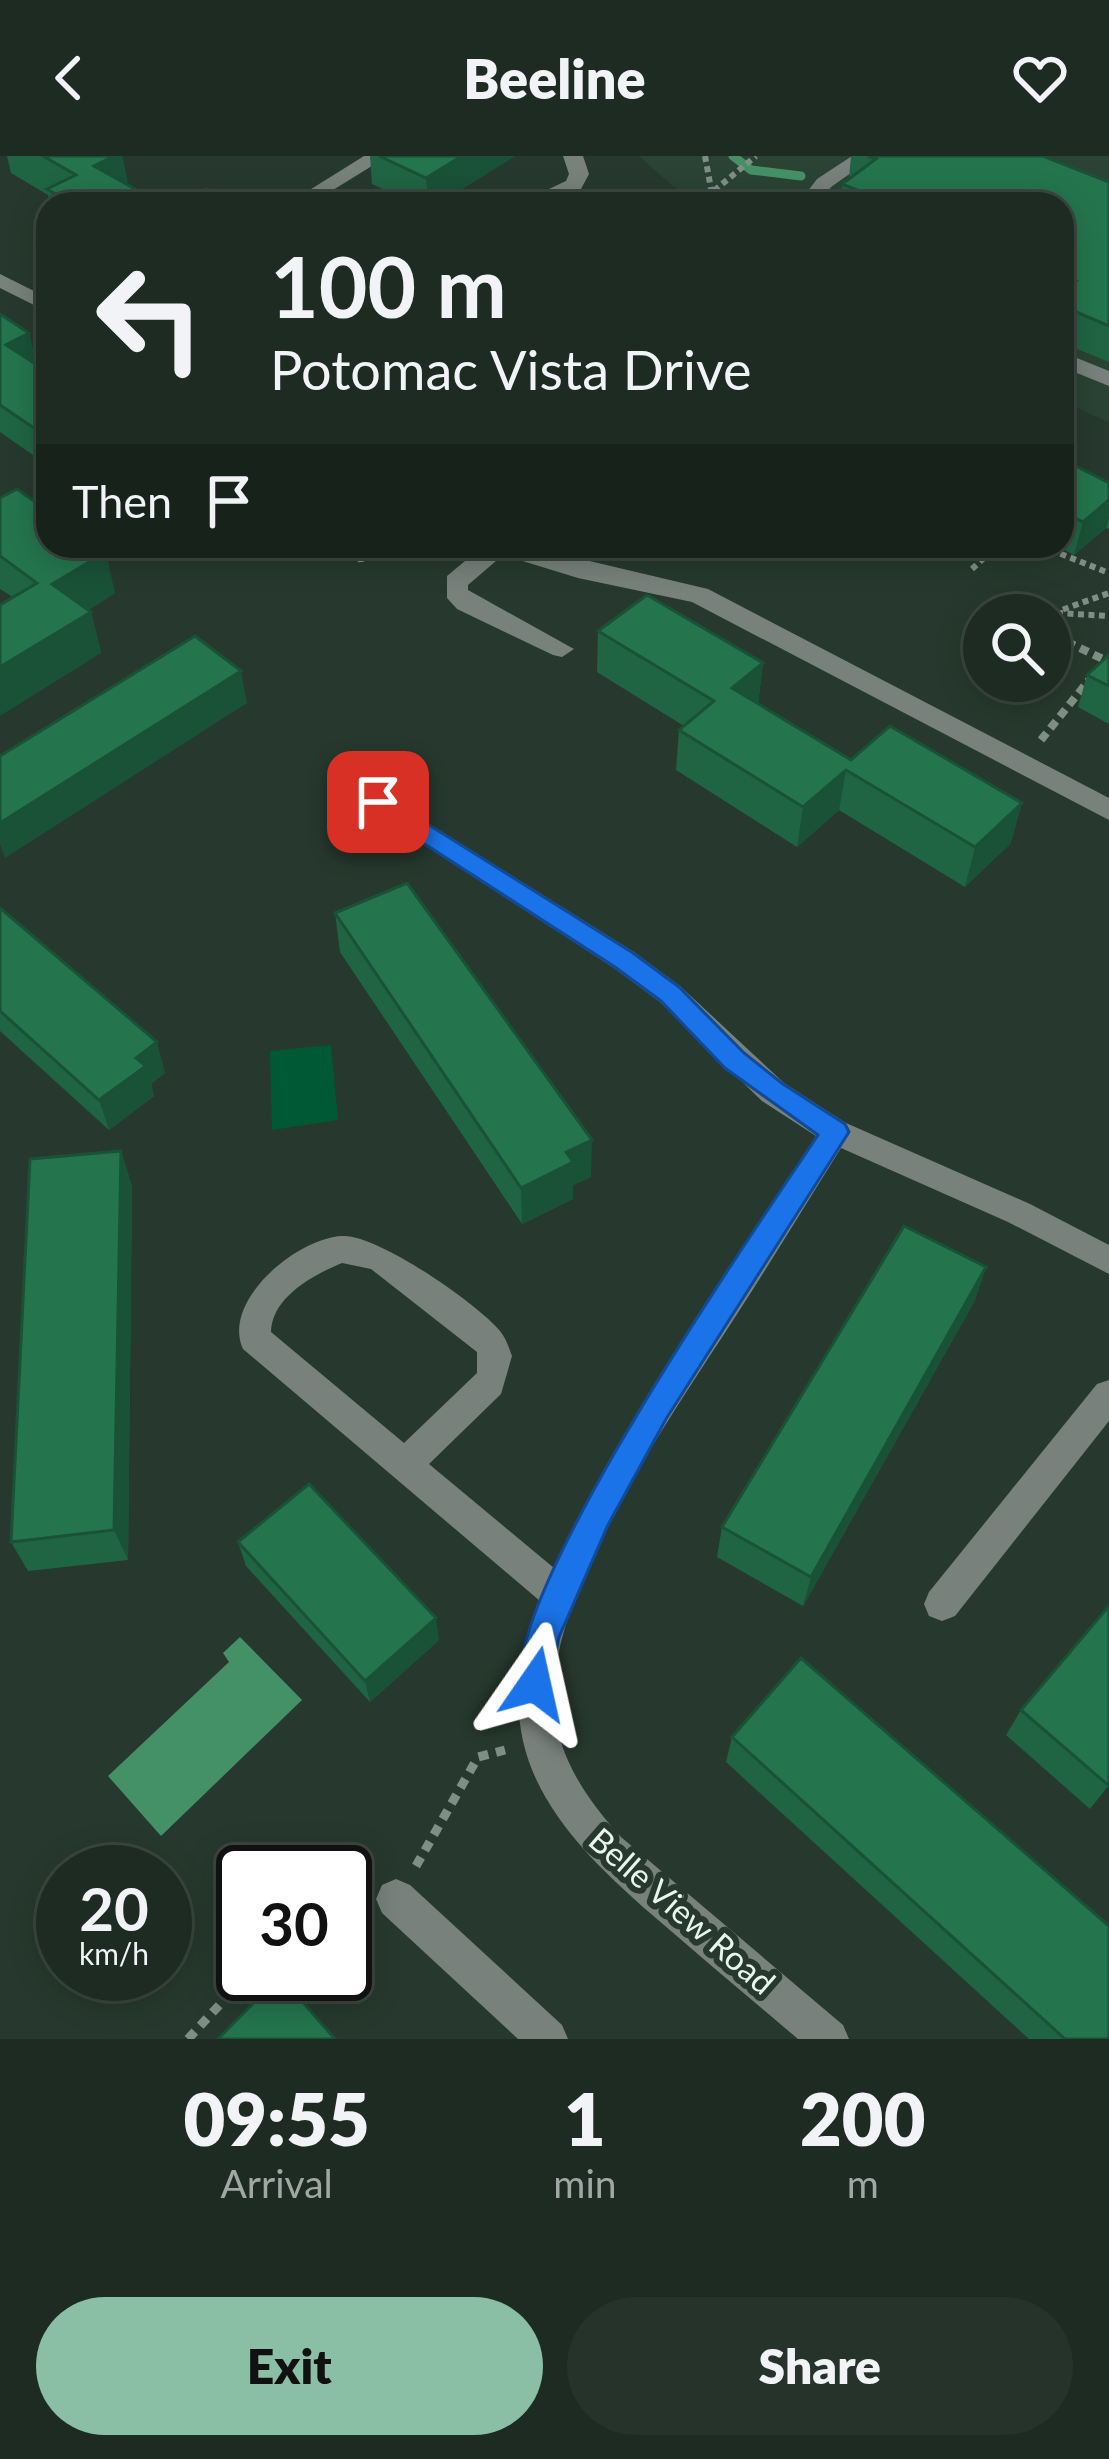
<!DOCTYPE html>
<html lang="en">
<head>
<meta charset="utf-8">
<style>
	body { margin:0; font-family:Lato,sans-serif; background:#25332a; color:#f1f3f6; height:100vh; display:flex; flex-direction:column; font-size:45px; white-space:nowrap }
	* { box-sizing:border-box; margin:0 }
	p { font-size:39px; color:#a0a7a5 }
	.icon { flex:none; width:66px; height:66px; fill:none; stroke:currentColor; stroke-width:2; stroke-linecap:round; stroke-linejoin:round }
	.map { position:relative; height:1883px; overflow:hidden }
	.panel { display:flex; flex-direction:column; background:#1d2b22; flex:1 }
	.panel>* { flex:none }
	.hud { position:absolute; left:36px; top:36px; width:1038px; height:366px; border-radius:36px; box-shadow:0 6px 30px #0003,0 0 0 3px #3b4740; background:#1d2b22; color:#f1f3f6; overflow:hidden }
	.tools { position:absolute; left:963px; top:438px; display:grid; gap:24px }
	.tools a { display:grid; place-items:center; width:108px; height:108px; border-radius:50%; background:#1d2b22; box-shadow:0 6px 30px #0003,0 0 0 3px #3b4740; font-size:60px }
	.speed { position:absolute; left:36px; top:1689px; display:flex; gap:24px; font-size:60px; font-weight:700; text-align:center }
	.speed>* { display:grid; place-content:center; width:156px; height:156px; border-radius:50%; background:#1d2b22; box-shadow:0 6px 30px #0003,0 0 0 3px #3b4740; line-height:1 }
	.speed small { font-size:30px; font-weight:400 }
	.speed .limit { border:6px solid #111; border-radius:18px; background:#fff; color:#111 }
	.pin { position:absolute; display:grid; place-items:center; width:102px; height:102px; color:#fff; margin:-51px; border-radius:24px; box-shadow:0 6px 18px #0006 }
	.me { position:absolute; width:132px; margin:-66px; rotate:11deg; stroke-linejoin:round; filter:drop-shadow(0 0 9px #0008) }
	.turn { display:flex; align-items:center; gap:42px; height:252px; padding:0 36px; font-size:54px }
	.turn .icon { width:156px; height:156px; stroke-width:2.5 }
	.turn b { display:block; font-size:84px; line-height:102px }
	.then { display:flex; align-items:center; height:114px; padding:0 36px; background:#0003; gap:24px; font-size:45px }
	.eta { display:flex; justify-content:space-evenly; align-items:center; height:204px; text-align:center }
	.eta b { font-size:72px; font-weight:800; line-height:84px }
	.action { display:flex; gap:24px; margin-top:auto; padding:24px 36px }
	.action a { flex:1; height:138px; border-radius:72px; background:#8abfa5; color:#111; font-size:48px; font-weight:800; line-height:138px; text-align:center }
	.action a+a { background:#25332a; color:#f1f3f6 }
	header { display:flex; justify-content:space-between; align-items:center; height:156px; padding:0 36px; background:#1d2b22; font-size:54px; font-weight:800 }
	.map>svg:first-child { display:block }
	.built { fill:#2a4334 }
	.green { fill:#005935 }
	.water { fill:#449168 }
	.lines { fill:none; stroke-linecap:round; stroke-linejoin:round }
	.stream { stroke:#449168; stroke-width:9 }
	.path-far2 { stroke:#808f86; stroke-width:6; stroke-dasharray:6 4.5; stroke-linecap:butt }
	.path-far1 { stroke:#808f86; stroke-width:8; stroke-dasharray:9 6; stroke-linecap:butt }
	.path { stroke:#808f86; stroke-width:9; stroke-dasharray:10 8; stroke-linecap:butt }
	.minor { fill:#78817c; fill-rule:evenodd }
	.wall { fill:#1f6543 }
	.shaded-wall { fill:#195237 }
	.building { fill:#24754e; stroke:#195237; stroke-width:3 }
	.route { fill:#1a73e8; stroke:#114b97; stroke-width:3 }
	.labels { text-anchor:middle; stroke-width:12; stroke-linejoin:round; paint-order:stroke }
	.street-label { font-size:33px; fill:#eaf5ee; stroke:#27392e }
</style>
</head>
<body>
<header><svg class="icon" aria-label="back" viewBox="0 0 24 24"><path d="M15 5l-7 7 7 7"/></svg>Beeline<svg class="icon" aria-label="heart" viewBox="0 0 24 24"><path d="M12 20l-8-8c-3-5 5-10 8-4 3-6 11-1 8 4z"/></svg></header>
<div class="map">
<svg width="1109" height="1883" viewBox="0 0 1109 1883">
	<rect width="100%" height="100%" fill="#27392e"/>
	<polygon class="built" points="639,0 1109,0 1109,266 1062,245 1062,48 705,48 674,31"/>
	<polygon class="green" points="331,889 338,964 272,974 270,895"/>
	<polygon class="water" points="240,1481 302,1544 161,1680 108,1620 229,1506 223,1497"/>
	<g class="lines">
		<polyline class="stream" points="733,0 751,14 801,20"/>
		<g class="path-far2">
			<polyline points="705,0 711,33"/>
			<polyline points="698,48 756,0"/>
			<polyline points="360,390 361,406"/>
			<polyline points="1041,390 1109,417"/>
			<polyline points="972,413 997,390"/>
			<polyline points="1053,457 1109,437"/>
			<polyline points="1057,457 1109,460"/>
			<polyline points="1050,478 1059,482"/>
		</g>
		<g class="path-far1">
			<polyline points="1053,479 1109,506"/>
			<polyline points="1041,584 1089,524"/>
		</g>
		<g class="path">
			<polyline points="416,1710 478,1601 505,1594"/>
			<polyline points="188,1883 248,1818"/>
		</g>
		<g class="minor">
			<polygon points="364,0 388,0 325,39 339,48 312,48 300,40"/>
			<polygon points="563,0 583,0 589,18 581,33 544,48 517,48 566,25 569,18"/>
			<polygon points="852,0 875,0 831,31 818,48 798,48 817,23"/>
			<polygon points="0,118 48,142 48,156 0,132"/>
			<polygon points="1062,196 1109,215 1109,230 1062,211"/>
			<polygon points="483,390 526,390 708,433 1109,642 1109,664 692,446 578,422 503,399 468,429 468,434 574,493 562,501 553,499 457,453 447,442 447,420"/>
			<path d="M 378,636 L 634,796 L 680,830 L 784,927 L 846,967 L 1030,1048 L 1109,1089 L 1109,1118 L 1008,1066 L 841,992 C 807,1046 774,1101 739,1155 C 677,1252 550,1429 554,1545 C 556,1600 586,1642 621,1681 L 843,1869 L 849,1883 L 798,1883 C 753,1845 708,1807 664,1769 C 556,1677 479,1594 540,1445 L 243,1193 C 221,1145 297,1082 342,1080 C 376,1077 478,1148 500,1175 C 506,1182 509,1192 512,1200 L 501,1238 L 429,1308 L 554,1412 L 631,1268 L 816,980 L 762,945 L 660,846 L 614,812 L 369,653 L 365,646 L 369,639 ZM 342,1107 L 371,1113 L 477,1196 L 477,1217 L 404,1287 L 271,1176 C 272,1141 313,1119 342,1107 Z"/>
			<polygon points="1109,1224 1109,1265 955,1460 942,1465 929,1460 924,1448 929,1436 1097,1228"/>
			<polygon points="396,1723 410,1729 562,1869 568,1883 518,1883 382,1757 376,1743 382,1729"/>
		</g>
	</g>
	<g class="wall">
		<polygon points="7,0 122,0 128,29 162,48 50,48 48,39 11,17"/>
		<polygon points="370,0 515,0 438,48 414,48 372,28"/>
		<polygon points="851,0 1043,0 1109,26 1109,206 1062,187 1062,48 840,48 842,28 849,23"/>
		<polygon points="0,158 29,177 36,208 48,216 48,303 43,306 0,276"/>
		<polygon points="1062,303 1109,327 1109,373 1106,372 1074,399 1057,390 1062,390"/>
		<polygon points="0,342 115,437 88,454 91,456 101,497 0,433"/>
		<polygon points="598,475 763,507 758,548 851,604 1022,647 1010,688 965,731 839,654 797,691 676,614 679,574 684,570 597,516"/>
		<polygon points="1109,499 1109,568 1078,551 1087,519"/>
		<polygon points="0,752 165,917 151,928 154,940 109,974 0,875"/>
		<polygon points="335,757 591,1021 573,1029 573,1043 522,1068 340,796"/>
		<polygon points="121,995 132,1031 128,1404 28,1415 11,1386"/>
		<polygon points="986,1111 974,1146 803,1450 717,1401 722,1371"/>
		<polygon points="238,1386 439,1484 370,1546 246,1410"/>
		<polygon points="1021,1554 1109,1629 1090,1653 1006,1579"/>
		<polygon points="732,1581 1109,1883 1029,1883 726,1606"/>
	</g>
	<g class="shaded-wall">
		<polygon points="114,0 122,0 129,37 94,10"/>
		<polygon points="462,0 515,0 438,48 428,48 426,22"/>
		<polygon points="29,177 37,210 6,189"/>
		<polygon points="48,265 48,303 43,306 34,272"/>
		<polygon points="1109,344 1109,362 1106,372 1074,399 1083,366"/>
		<polygon points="106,396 115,437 63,469 52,428"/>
		<polygon points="91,456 101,497 0,560 0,511"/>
		<polygon points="763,507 758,548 732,532"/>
		<polygon points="241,515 247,547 5,702 0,688 0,667"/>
		<polygon points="846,614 839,654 797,691 803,651"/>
		<polygon points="1022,647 1010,688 965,731 975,691"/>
		<polygon points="157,886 165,917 151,928 154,940 109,974 99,944 136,902"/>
		<polygon points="592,984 591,1021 573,1029 573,1043 522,1068 521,1032 566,996"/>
		<polygon points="121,995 132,1031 128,1404 114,1374"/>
		<polygon points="986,1111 974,1146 803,1450 811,1421"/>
		<polygon points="436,1462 439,1484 370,1546 365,1525"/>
	</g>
	<g class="building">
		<polygon points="43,0 114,0 94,10 162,48 73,48 47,33 76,19"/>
		<polygon points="379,0 462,0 426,22"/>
		<polygon points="868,0 1043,0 1109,26 1109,170 1062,150 1062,136 1076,125 1062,119 1062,48 891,48 842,28 876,3"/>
		<polygon points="207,33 235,48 177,48"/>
		<polygon points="0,158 29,177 6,189 48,216 48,265 34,272 0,249"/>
		<polygon points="1062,303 1109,327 1109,344 1083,366 1062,355"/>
		<polygon points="17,333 48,355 48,390 98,390 106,396 52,428 91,456 0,511 0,449 37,427 0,400 0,342"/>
		<polygon points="647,439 763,507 732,532 851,604 890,570 1022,647 975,691 846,614 803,651 679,574 714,545 598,475"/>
		<polygon points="195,480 241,515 0,667 0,600"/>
		<polygon points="1109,499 1109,530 1087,519"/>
		<polygon points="407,727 592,984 566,996 573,1006 521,1032 335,757"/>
		<polygon points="0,752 157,886 136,902 146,910 99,944 0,855"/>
		<polygon points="121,995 114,1374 11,1386 30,1003"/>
		<polygon points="904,1070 986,1111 811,1421 722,1371"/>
		<polygon points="309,1328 436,1462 365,1525 238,1386"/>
		<polygon points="1109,1450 1109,1628 1108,1629 1021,1554"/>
		<polygon points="801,1502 1109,1770 1109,1883 1065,1883 732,1581"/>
		<polygon points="280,1820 335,1883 218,1883"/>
	</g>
	<path class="route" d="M 378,637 L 633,797 L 679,831 L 744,897 L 783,928 L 845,968 L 849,976 L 666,1263 L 608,1369 L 559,1481 L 547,1540 L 535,1545 L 523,1540 C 488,1456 762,1064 818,979 L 725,912 L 661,845 L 615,811 L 369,652 L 366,646 Z"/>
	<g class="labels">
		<g class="street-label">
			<text transform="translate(682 1755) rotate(41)" y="12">Belle View Road</text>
		</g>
	</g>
</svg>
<div class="tools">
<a><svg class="icon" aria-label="search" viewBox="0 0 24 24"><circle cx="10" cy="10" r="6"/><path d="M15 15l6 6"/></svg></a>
</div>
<div class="speed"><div>20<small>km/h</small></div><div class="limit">30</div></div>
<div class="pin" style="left:378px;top:646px;background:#d93025"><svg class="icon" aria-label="arrive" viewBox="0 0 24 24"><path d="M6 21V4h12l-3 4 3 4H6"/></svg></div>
<svg class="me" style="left:535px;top:1528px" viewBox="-20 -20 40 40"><path d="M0-17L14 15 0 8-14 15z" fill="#1a73e8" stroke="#fff" stroke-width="4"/></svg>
<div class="hud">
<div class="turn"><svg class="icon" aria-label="left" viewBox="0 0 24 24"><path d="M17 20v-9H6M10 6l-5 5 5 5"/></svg><div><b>100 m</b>Potomac Vista Drive</div></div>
<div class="then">Then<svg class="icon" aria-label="arrive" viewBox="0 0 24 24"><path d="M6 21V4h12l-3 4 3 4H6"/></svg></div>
</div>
</div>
<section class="panel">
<div class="eta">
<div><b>09:55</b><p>Arrival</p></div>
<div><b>1</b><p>min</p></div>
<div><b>200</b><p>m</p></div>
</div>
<div class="action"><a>Exit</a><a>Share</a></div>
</section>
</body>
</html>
